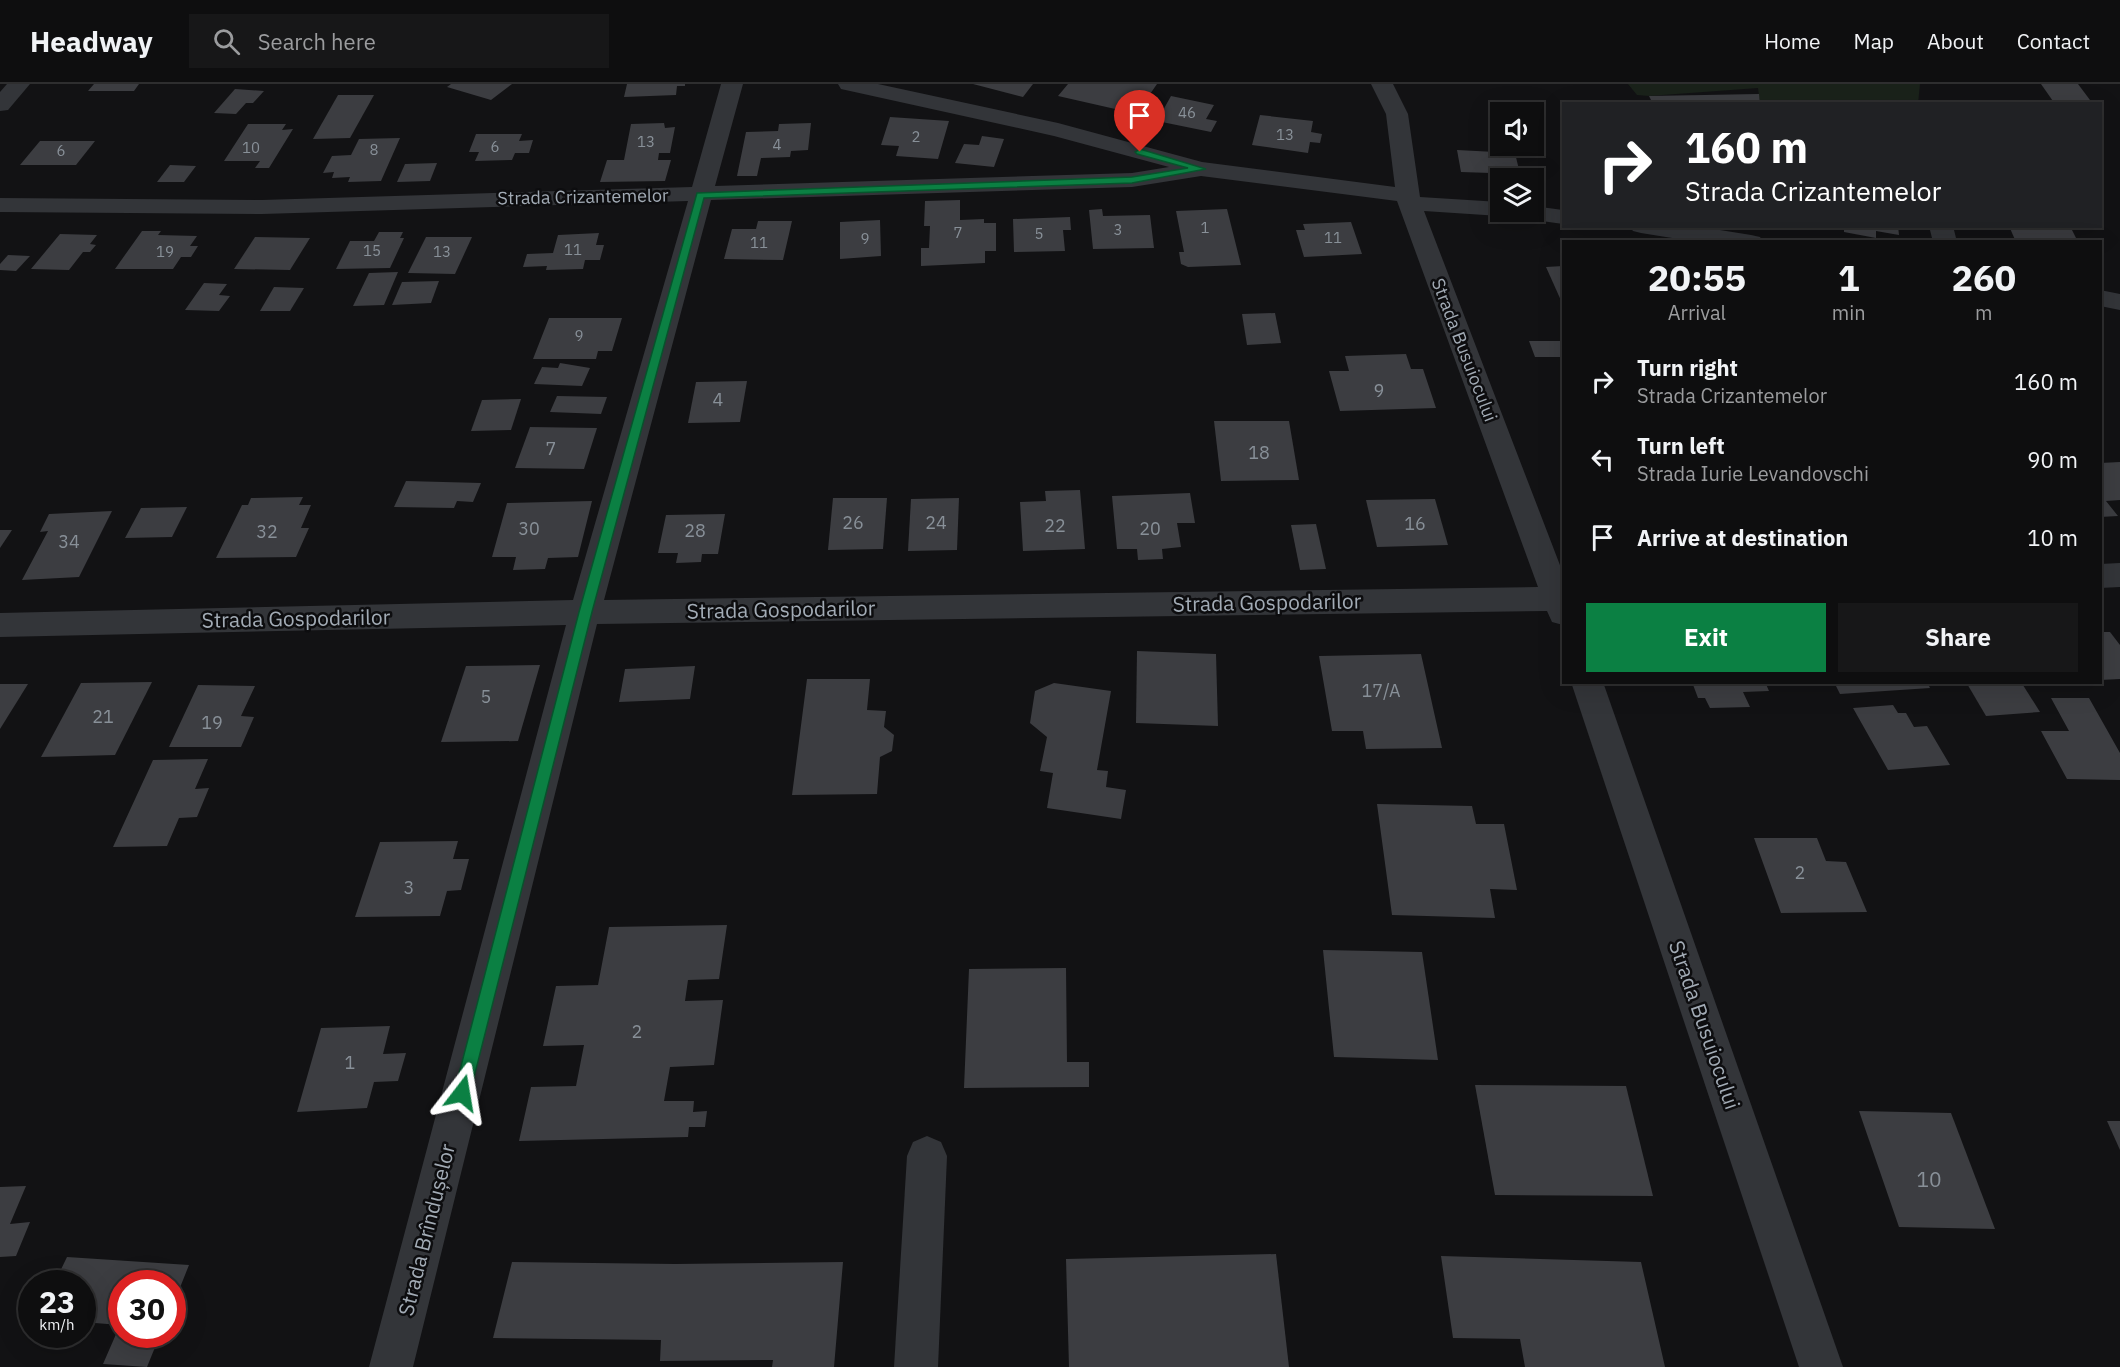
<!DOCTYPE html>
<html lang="en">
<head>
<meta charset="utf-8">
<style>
	body { margin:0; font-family:"IBM Plex Sans",sans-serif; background:#171718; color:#f1f3f6; height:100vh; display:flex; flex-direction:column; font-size:22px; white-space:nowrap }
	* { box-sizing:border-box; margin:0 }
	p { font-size:20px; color:#9b9c9e }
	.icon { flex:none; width:33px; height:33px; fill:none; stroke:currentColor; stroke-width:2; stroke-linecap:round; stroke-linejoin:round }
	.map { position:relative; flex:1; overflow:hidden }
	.details { position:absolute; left:1562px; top:156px; width:540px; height:444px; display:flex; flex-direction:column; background:#0e0e0f; border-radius:0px; box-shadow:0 6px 24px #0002,0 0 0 2px #2e2e2f }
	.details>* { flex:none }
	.guide { position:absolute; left:1562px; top:18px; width:540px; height:126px; border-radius:0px; box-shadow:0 6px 24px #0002,0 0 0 2px #2e2e2f; background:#202124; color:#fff; overflow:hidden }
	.buttons { position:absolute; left:1490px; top:18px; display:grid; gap:12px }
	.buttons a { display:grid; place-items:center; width:54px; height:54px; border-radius:0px; background:#0e0e0f; box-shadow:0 6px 24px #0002,0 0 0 2px #2e2e2f; font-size:30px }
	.speed { position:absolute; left:18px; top:1186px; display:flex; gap:12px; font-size:30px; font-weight:700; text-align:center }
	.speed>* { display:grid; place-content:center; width:78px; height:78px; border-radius:50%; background:#0e0e0f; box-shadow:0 6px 24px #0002,0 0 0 2px #2e2e2f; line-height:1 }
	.speed small { font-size:15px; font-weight:400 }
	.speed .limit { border:9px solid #d22; background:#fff; color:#111 }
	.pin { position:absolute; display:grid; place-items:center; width:51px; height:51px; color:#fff; margin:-62px -26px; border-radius:50% 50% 50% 0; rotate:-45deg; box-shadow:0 0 6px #0007 }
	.pin .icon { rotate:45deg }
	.me { position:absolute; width:66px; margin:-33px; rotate:14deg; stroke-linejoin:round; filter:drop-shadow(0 0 4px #0008) }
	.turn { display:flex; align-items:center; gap:21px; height:126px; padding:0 24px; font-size:27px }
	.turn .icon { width:78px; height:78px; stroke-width:2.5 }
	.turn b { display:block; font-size:42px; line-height:51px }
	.eta { display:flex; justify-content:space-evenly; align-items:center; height:102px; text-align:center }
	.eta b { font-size:36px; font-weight:800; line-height:42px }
	.cta { display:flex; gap:12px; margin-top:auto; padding:12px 24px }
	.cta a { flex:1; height:69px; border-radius:0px; background:#0b8043; color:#fff; font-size:24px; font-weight:800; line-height:69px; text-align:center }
	.cta a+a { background:#171718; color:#f1f3f6 }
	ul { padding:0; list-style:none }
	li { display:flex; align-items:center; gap:18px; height:78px; padding:0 24px }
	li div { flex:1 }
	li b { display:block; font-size:22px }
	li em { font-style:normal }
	header { display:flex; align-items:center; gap:36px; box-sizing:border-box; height:84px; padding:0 30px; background:#0e0e0f; border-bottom:2px solid #2e2e2f }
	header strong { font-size:28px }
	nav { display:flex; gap:33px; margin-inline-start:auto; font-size:21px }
	.search { width:420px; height:54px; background:#171718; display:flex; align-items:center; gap:15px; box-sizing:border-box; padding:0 21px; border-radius:0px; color:#9b9c9e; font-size:22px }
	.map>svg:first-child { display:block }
	.green { fill:#1a221a }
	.building { fill:#3c3d41 }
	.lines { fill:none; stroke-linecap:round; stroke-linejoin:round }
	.minor { fill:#333539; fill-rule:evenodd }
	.route { fill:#0b8043; stroke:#07532c; stroke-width:1.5 }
	.labels { text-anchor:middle; stroke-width:5; stroke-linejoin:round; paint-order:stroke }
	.far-number-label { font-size:15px; fill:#889098 }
	.far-street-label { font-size:18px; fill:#a2abb5; stroke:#0d0d0f }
	.number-label { font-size:18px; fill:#889098 }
	.street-label { font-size:21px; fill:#a2abb5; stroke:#0d0d0f }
	.near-number-label { font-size:21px; fill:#889098 }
</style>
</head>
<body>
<header>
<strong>Headway</strong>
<div class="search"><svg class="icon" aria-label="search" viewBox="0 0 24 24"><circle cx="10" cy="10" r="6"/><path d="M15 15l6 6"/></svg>Search here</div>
<nav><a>Home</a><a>Map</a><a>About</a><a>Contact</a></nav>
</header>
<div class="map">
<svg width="2120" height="1283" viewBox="0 0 2120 1283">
	<rect width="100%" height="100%" fill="#121214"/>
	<polygon class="green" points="1628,0 1920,0 1918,20 1760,19 1758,4 1649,12 1637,11"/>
	<g class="building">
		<polygon points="94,0 139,0 134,7 88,7"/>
		<polygon points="451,0 512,0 491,16 447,3"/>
		<polygon points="627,0 685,0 685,2 677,2 676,11 624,13"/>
		<polygon points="973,0 1033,0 1023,13"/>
		<polygon points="1068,0 1157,0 1139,26 1127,23 1124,27 1058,12"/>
		<polygon points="2041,0 2078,0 2093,20 2055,20"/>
		<polygon points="235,5 264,7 253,19 246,19 236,30 214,29"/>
		<polygon points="1759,10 1760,20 1653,20 1649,12"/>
		<polygon points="338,11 374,11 350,54 313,55"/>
		<polygon points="1171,12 1214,21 1206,35 1217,37 1211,48 1157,37"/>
		<polygon points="1260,31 1313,37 1311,48 1322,50 1320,59 1310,58 1308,69 1252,61"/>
		<polygon points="890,33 949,37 938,75 896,72 899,62 881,61"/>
		<polygon points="664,39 665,44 675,43 670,69 659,69 658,76 671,76 665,97 600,98 607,76 624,76 631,40"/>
		<polygon points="811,39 808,66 791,67 790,73 761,74 757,92 737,92 746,48 778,47 779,40"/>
		<polygon points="248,40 286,40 282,46 293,45 269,84 255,84 260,77 224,77"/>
		<polygon points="476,50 522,50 519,57 533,56 529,69 515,69 512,76 475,77 479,68 469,68"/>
		<polygon points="982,52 1004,55 994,83 955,79 964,60 979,61"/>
		<polygon points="400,54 381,97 348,98 350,93 332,94 334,88 323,89 332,72 351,71 359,55"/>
		<polygon points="40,57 95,57 76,81 20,81"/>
		<polygon points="1457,66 1515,69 1520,90 1461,88"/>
		<polygon points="437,79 430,97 397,98 405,80"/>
		<polygon points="170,81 196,82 184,98 157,98"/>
		<polygon points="960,116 960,136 984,135 984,139 996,139 996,167 985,167 985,179 921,182 921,164 929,164 930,142 924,142 925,117"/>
		<polygon points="1102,125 1103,132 1150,131 1154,164 1093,165 1089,126"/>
		<polygon points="1227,125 1241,181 1188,183 1181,180 1179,168 1184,168 1176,127"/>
		<polygon points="1070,133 1071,146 1063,146 1065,167 1014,168 1013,135"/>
		<polygon points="880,136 881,172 840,175 840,138"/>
		<polygon points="758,137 792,137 783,176 724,175 732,145 756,145"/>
		<polygon points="1351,138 1362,170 1304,173 1296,146 1305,146 1303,140"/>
		<polygon points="1844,142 1898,142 1899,151 1876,147 1876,154 1844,148"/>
		<polygon points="2009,142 2071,144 2078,158 2016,158"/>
		<polygon points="142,147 161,147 158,151 197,152 190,162 198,162 191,173 181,173 173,185 115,185"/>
		<polygon points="379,148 403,148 400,154 404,154 390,184 336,185 350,157 374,157"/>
		<polygon points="599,149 596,161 604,161 600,176 585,176 583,185 546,186 547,182 523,183 527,170 553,169 558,151"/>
		<polygon points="60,150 97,151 90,160 96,161 90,168 83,168 69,186 31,185"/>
		<polygon points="255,153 310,154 290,186 234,185"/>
		<polygon points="426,153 472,153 455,190 408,189"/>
		<polygon points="8,171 30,172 16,187 0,186 0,180"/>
		<polygon points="1563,182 1563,221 1546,183"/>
		<polygon points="398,188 384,221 353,222 369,189"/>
		<polygon points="439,197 431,219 392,221 402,198"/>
		<polygon points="204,199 227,200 219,211 230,212 219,227 185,226"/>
		<polygon points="274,203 304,204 290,227 260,227"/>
		<polygon points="1275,229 1281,259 1247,261 1242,230"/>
		<polygon points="549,234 622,234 612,267 598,267 596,275 533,275"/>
		<polygon points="1529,257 1563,257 1563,273 1535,273"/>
		<polygon points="1406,270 1411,285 1423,285 1436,324 1340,327 1329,287 1349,287 1345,272"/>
		<polygon points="560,279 590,284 582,302 534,300 542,283 558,284"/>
		<polygon points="747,297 740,338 688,339 696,298"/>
		<polygon points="557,312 607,313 601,330 550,328"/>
		<polygon points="521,315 511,346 471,347 482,316"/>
		<polygon points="1214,337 1289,337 1299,396 1221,397"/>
		<polygon points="530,343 597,344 584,385 515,384"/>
		<polygon points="2120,378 2120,416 2106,417 2118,432 2100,433 2100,379"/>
		<polygon points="406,397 481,399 473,418 457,417 454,424 394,423"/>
		<polygon points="1080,406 1085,465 1023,467 1020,418 1046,417 1045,407"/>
		<polygon points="1190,409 1195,439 1177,439 1181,463 1162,465 1163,475 1138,476 1137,465 1117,465 1112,412"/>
		<polygon points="303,413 299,421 311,421 301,444 309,444 296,473 216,474 242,421 248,421 251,414"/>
		<polygon points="833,414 887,414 883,465 828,466"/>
		<polygon points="959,414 957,466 908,467 911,415"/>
		<polygon points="1435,415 1448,461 1377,463 1366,416"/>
		<polygon points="592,417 578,473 548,474 545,485 513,486 516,473 492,473 507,419"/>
		<polygon points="187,423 172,453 125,454 141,424"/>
		<polygon points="112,427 79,493 22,496 48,447 40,448 49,430"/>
		<polygon points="725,430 718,470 702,470 701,478 676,479 678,469 658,469 666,431"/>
		<polygon points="1316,440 1326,485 1300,486 1291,441"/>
		<polygon points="0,446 12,446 0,464"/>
		<polygon points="2100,548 2110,548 2120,561 2120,595 2100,596"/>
		<polygon points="1137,567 1216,570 1218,642 1136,639"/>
		<polygon points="1421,570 1442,664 1366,665 1363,647 1332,647 1319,572"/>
		<polygon points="540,581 518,657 441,658 466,582"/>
		<polygon points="695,582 690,615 619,618 625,585"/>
		<polygon points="807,595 870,595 867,626 886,627 884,643 894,651 892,667 880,673 877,710 792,711"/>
		<polygon points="152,598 115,671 41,673 81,599"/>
		<polygon points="1692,598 1765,598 1769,607 1743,608 1750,623 1710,624 1705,614 1698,614"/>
		<polygon points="1834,598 1927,598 1930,604 1840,610"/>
		<polygon points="1966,598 2021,598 2040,628 1986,632"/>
		<polygon points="1054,599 1111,607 1097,686 1108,687 1106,703 1126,706 1121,735 1047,724 1053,689 1040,687 1047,653 1030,639 1035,607"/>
		<polygon points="0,600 28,600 0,645"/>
		<polygon points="198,601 255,602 241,632 254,633 241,663 169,663"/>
		<polygon points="2051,614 2089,614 2120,669 2120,696 2067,695 2041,647 2069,647"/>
		<polygon points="1893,621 1898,629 1906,629 1914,643 1927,642 1950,681 1888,686 1853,624"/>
		<polygon points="208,675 195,705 209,704 197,733 179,734 167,762 113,763 153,676"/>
		<polygon points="1377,720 1472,722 1476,740 1504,740 1517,806 1490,805 1495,834 1392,831"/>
		<polygon points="1754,754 1817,754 1826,777 1846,778 1867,828 1781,829"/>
		<polygon points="458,757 453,775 469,775 461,806 447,807 440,832 355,833 380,758"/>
		<polygon points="727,841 719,895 688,896 685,917 723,916 714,981 670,983 664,1017 694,1017 693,1028 707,1027 705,1043 689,1043 688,1053 519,1057 531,1003 576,1002 584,961 543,962 556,902 598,901 609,843"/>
		<polygon points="1323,866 1422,868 1438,976 1334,973"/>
		<polygon points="1066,884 1067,978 1089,978 1089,1003 964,1004 969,885"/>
		<polygon points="390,942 383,970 406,969 398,997 374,998 367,1024 297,1028 321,944"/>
		<polygon points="1475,1001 1626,1002 1653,1112 1495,1111"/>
		<polygon points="1859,1027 1951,1029 1995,1145 1899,1143"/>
		<polygon points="2107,1037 2120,1037 2120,1066"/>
		<polygon points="26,1102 10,1140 30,1138 16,1172 0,1173 0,1103"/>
		<polygon points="1276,1170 1289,1283 1069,1283 1066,1175"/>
		<polygon points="1441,1172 1641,1178 1665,1283 1525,1283 1520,1255 1453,1254"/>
		<polygon points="67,1173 189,1181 173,1221 172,1200 122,1200 122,1251 160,1251 147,1283 103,1280 120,1241 82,1238 82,1200 54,1200"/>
		<polygon points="512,1178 675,1180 843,1178 834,1283 772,1283 773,1276 660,1277 661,1256 493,1254"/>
	</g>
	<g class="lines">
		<g class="minor">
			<polygon points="7,0 30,0 8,26 0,27 0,8"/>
			<path d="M 721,0 L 743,0 L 715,102 L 1132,89 L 1169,83 L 1054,52 L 841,5 L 838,0 L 878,0 L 1058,39 L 1202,78 L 1395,103 L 1386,30 L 1371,0 L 1393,0 L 1408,30 L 1420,113 L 1500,118 L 1500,128 L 1533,128 L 1533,122 L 1563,126 L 1563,140 L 1513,133 L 1509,128 L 1500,132 L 1424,127 L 1563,489 L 1563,541 L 1552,538 L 1547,527 L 597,540 L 413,1283 L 369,1283 L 566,541 L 0,553 L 0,529 L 573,516 L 688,117 L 262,130 L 0,128 L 0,114 L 262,116 L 692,103 ZM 1201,92 L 1397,117 L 1538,503 L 604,516 L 711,116 L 1132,103 Z"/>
			<polygon points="1629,142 1695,142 1751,151 1760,153 1763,158 1697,158 1641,149 1633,147"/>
			<polygon points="1929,142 1953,142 1957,158 1933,158"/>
			<polygon points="2100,206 2120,210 2120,226 2100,222"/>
			<polygon points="2120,479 2120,503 2100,504 2100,480"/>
			<polygon points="1571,598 1603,598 1843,1283 1799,1283"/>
			<polygon points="927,1052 941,1058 947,1072 938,1283 894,1283 907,1072 913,1058"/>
		</g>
	</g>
	<polygon class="route" points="1140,65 1206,85 1132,99 704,114 592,528 470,1009 468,1014 462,1017 456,1014 454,1009 579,528 697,109 1132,93 1188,84 1137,70 1135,68"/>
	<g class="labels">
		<g class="far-number-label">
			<text x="1187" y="34">46</text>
			<text x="1285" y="56">13</text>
			<text x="916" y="58">2</text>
			<text x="646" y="63">13</text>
			<text x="777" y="66">4</text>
			<text x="495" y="68">6</text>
			<text x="251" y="69">10</text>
			<text x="374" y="71">8</text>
			<text x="61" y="72">6</text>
			<text x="1205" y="149">1</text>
			<text x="1118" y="151">3</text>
			<text x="958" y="154">7</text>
			<text x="1039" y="155">5</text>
			<text x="1333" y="159">11</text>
			<text x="865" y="160">9</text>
			<text x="759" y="164">11</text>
			<text x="573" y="171">11</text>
			<text x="372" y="172">15</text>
			<text x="165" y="173">19</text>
			<text x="442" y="173">13</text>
			<text x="579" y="257">9</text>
		</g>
		<g class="far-street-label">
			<text transform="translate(583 113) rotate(-1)" y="6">Strada Crizantemelor</text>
			<text transform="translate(1464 266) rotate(69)" y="6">Strada Busuiocului</text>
		</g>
		<g class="number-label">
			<text x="1379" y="313">9</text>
			<text x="718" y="322">4</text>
			<text x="551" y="371">7</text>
			<text x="1259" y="375">18</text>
			<text x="853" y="445">26</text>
			<text x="936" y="445">24</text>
			<text x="1415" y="446">16</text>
			<text x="1055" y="448">22</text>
			<text x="529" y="451">30</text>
			<text x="1150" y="451">20</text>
			<text x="695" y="453">28</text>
			<text x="267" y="454">32</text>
			<text x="69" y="464">34</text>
			<text x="1381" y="613">17/A</text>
			<text x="486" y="619">5</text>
			<text x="103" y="639">21</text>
			<text x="212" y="645">19</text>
			<text x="1800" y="795">2</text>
			<text x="409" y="810">3</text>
			<text x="637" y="954">2</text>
			<text x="350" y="985">1</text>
		</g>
		<g class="street-label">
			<text transform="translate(1267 519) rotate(-1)" y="7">Strada Gospodarilor</text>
			<text transform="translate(781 526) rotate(-1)" y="7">Strada Gospodarilor</text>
			<text transform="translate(296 535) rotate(-1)" y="7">Strada Gospodarilor</text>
			<text transform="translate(1704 941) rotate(71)" y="7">Strada Busuiocului</text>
			<text transform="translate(427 1146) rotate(-76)" y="7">Strada Brîndușelor</text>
		</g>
		<g class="near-number-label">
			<text x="1929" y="1103">10</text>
		</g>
	</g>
</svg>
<div class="buttons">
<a><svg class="icon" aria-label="sound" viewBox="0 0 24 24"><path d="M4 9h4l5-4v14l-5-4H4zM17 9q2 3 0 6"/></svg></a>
<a><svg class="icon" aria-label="layers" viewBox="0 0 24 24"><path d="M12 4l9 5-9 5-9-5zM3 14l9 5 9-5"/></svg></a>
</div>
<div class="speed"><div>23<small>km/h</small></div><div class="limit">30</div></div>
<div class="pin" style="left:1140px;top:68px;background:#d93025"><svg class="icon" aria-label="arrive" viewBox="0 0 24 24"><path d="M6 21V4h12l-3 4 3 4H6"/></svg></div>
<svg class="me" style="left:462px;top:1009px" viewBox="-20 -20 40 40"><path d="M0-17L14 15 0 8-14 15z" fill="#0b8043" stroke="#fff" stroke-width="4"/></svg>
<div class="guide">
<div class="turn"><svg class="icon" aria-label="right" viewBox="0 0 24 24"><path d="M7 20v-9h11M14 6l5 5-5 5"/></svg><div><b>160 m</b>Strada Crizantemelor</div></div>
</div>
<section class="details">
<div class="eta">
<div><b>20:55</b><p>Arrival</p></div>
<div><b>1</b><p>min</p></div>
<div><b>260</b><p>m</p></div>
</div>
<ul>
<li><svg class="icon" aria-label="right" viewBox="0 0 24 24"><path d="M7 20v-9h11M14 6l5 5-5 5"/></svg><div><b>Turn right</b><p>Strada Crizantemelor</p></div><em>160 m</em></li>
<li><svg class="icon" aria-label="left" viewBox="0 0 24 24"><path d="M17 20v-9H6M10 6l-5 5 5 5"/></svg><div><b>Turn left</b><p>Strada Iurie Levandovschi</p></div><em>90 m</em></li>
<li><svg class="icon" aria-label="arrive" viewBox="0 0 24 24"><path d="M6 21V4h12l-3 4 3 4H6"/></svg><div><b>Arrive at destination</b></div><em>10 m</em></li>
</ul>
<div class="cta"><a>Exit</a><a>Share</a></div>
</section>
</div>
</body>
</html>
